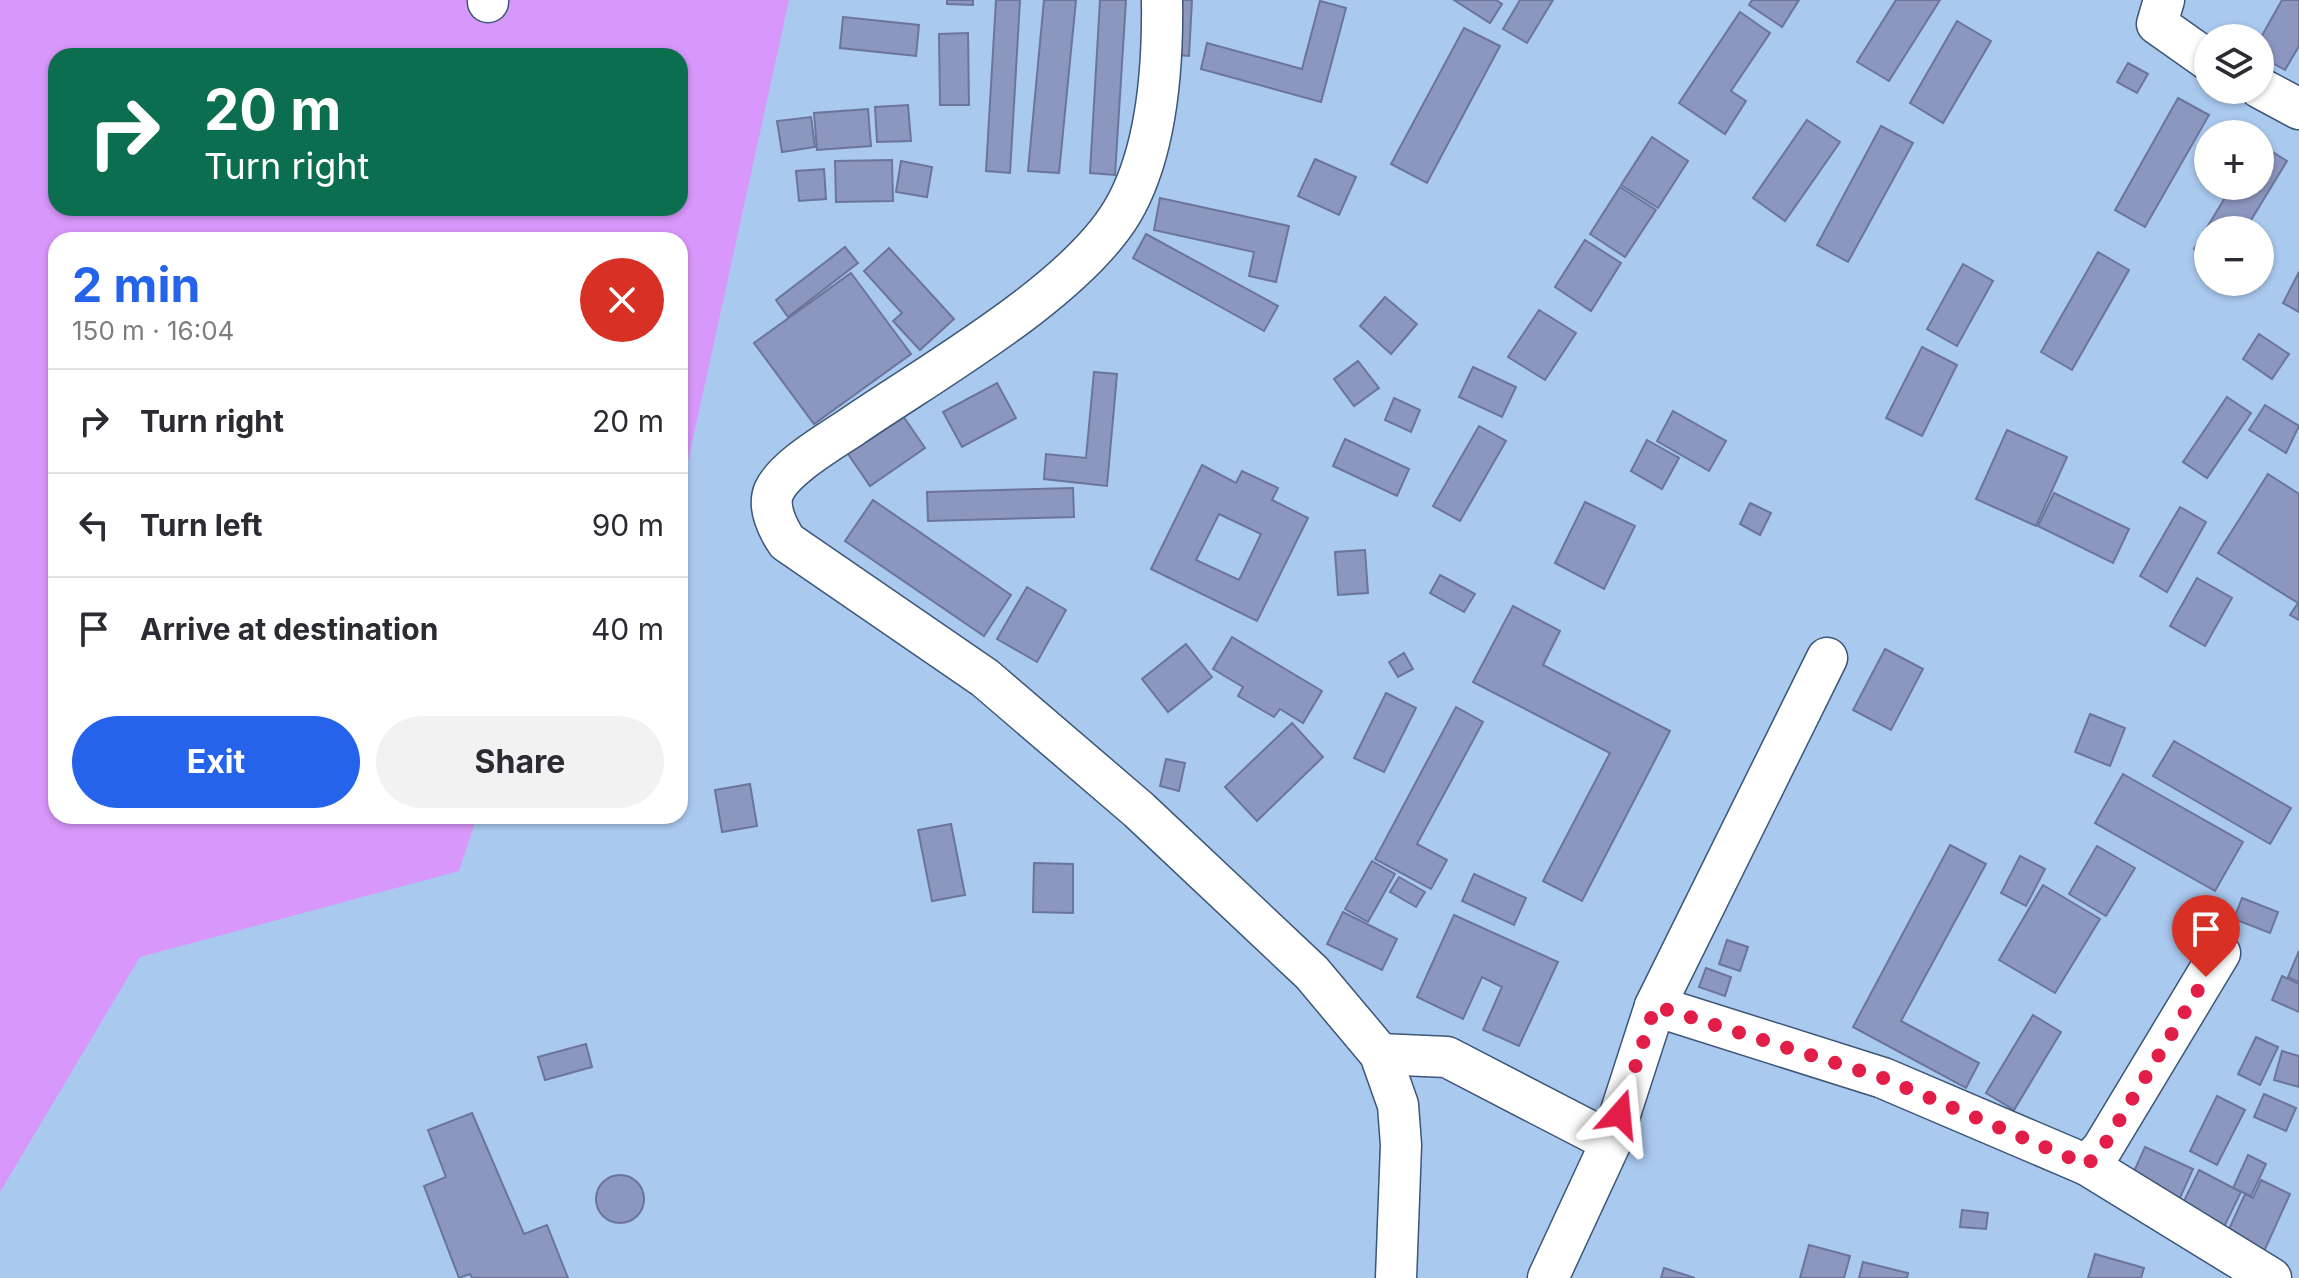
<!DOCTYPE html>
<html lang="en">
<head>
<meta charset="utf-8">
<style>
	body { margin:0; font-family:Inter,sans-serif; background:#f2f2f3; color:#2b2b33; height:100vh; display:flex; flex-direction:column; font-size:30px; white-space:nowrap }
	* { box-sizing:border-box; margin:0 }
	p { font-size:26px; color:#7c7c81 }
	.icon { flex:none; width:44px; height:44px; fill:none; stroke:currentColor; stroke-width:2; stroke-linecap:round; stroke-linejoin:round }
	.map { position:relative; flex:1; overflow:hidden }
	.side { position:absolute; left:48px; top:232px; width:640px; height:592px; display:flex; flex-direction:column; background:#fff; border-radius:24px; box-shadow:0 2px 6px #0004 }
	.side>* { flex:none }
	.top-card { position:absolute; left:48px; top:48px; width:640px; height:168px; border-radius:24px; box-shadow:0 2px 6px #0004; background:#0b6e4f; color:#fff; overflow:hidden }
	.buttons { position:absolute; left:2194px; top:24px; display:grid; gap:16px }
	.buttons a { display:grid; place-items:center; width:80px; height:80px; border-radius:50%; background:#fff; box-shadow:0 2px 6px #0004; font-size:40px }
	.pin { position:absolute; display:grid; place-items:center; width:68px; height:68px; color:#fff; margin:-82px -34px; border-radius:50% 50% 50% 0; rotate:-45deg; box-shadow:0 0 8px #0007 }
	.pin .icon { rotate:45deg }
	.me { position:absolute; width:88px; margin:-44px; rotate:18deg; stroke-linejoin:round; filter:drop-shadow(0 0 6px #0008) }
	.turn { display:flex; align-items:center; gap:28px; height:168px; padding:0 24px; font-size:36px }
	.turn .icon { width:104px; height:104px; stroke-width:2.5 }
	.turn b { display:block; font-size:56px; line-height:68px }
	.round { display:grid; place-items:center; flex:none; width:84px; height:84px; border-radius:42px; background:#f2f2f3 }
	.overview { display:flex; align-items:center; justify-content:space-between; height:136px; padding:0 24px }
	h1 { font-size:48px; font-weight:700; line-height:60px; color:#2563eb }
	.button { display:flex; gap:16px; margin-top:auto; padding:16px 24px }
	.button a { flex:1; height:92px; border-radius:48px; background:#2563eb; color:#fff; font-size:32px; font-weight:700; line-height:92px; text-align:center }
	.button a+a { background:#f2f2f3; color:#2b2b33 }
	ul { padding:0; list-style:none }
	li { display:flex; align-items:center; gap:24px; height:104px; padding:0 24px; border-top:2px solid #e1e1e2 }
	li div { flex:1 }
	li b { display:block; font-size:30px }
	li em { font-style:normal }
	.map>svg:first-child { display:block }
	.green { fill:#d897fa; fill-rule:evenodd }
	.building { fill:#8c97c0; stroke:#6b759c; stroke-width:2; fill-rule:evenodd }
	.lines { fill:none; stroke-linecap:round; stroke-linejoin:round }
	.street-casing { stroke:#3b5676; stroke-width:43 }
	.street { stroke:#fff; stroke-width:40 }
	.route { stroke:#e11d48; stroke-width:14; stroke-dasharray:0 25.2 }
</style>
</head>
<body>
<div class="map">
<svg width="2299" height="1278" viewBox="0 0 2299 1278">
	<rect width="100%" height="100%" fill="#aac9ef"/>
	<path class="green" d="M 0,0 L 789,0 L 688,461 L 680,472 L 680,240 L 56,240 L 56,816 L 477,816 L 459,871 L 140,957 L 0,1192 ZM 56,56 L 680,56 L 680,208 L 56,208 Z"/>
	<g class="building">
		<polygon points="947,0 973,0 973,5 947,4"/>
		<polygon points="996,0 1020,0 1010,173 986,171"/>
		<polygon points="1044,0 1076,0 1059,173 1028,171"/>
		<polygon points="1100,0 1126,0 1115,175 1090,173"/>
		<polygon points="1168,0 1192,0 1189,56 1165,54"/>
		<polygon points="1454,0 1496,0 1502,4 1490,23"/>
		<polygon points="1520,0 1553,0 1527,43 1503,29"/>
		<polygon points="1752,0 1799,0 1782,27 1749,5"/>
		<polygon points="1896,0 1940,0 1889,81 1857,62"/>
		<polygon points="2282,0 2299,0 2299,46 2285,70 2260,56 2260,39"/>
		<polygon points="1320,1 1346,8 1321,102 1201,69 1207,43 1302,69"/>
		<polygon points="1740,12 1770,33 1731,91 1746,101 1725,134 1679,103"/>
		<polygon points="843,17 919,25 916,56 840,48"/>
		<polygon points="1957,21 1991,41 1943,123 1910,103"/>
		<polygon points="1464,28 1500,46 1427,183 1391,164"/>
		<polygon points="968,33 969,105 940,105 939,34"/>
		<polygon points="2128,63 2148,74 2137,93 2117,82"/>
		<polygon points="2178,98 2209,115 2145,227 2115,210"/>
		<polygon points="908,105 911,141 877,142 875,107"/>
		<polygon points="868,109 871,146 817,150 814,113"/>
		<polygon points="811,117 815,147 782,152 777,121"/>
		<polygon points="1807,120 1840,142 1785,221 1753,198"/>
		<polygon points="1881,126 1913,143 1848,262 1817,245"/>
		<polygon points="1652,137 1688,161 1658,208 1621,185"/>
		<polygon points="2260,144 2287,161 2245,230 2208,230 2208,258 2194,249 2232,186 2260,186"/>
		<polygon points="1315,159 1356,177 1339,215 1298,196"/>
		<polygon points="892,160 893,201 836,202 835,161"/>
		<polygon points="901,161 932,167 927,197 896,192"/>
		<polygon points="824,169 826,199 799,201 796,171"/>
		<polygon points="1620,187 1656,210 1625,257 1590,234"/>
		<polygon points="1160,198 1289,226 1276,282 1249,276 1254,252 1154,230"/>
		<polygon points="1146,234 1278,306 1264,331 1133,258"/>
		<polygon points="1585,240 1621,263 1591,311 1555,287"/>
		<polygon points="845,247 858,263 788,317 776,300"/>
		<polygon points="889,248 954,319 920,350 893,321 902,313 864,271"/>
		<polygon points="2098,252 2129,270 2072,370 2041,352"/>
		<polygon points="1963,264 1993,281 1957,346 1927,329"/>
		<polygon points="2299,272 2299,312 2283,303"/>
		<polygon points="851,273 911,354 814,424 754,343"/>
		<polygon points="1385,297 1417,324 1391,354 1360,326"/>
		<polygon points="1539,310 1576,333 1545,380 1508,357"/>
		<polygon points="2259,334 2289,354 2272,379 2243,359"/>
		<polygon points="1922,347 1957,365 1922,436 1886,418"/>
		<polygon points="1358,361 1379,388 1354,406 1334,379"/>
		<polygon points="1473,367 1516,387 1502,417 1459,397"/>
		<polygon points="1094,372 1117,374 1107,486 1044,479 1046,454 1086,458"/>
		<polygon points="997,383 1016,418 962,447 943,412"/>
		<polygon points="2227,397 2251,413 2207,478 2183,462"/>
		<polygon points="1394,398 1420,410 1411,432 1385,420"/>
		<polygon points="2265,405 2299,426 2286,453 2249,430"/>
		<polygon points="1673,411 1726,441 1709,471 1657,441"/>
		<polygon points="901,413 925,448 870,486 846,451"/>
		<polygon points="1479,426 1506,441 1460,521 1433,506"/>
		<polygon points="2007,430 2067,457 2036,526 1976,499"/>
		<polygon points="1345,439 1409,469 1397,496 1333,466"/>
		<polygon points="1647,440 1679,458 1662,489 1631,471"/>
		<path d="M 1202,465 L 1236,483 L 1242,471 L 1278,488 L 1272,500 L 1308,518 L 1257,621 L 1151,569 ZM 1219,514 L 1261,534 L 1239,580 L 1196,560 Z"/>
		<polygon points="2268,474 2299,494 2299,620 2290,615 2298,603 2218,553"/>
		<polygon points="1073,488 1074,517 928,521 927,492"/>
		<polygon points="2054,493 2129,529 2113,563 2038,526"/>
		<polygon points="873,500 1011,595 984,636 845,541"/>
		<polygon points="1585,502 1635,526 1604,589 1555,563"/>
		<polygon points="1750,503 1771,513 1760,535 1740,524"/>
		<polygon points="2180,507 2206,522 2167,592 2140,576"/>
		<polygon points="1365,550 1368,593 1338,595 1335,552"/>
		<polygon points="1440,575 1475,594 1464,612 1430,593"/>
		<polygon points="2197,578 2232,598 2205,646 2170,626"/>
		<polygon points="1027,587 1066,610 1037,662 997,639"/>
		<polygon points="1513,606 1560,631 1543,665 1670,731 1582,901 1543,881 1610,753 1473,682"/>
		<polygon points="1232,637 1322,691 1303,723 1280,709 1274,717 1238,696 1243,687 1213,669"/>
		<polygon points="1186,644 1212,677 1168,712 1142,679"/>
		<polygon points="1885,649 1923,669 1891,730 1853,710"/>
		<polygon points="1404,653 1413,669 1398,677 1389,662"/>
		<polygon points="1386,693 1416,708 1384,772 1354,758"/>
		<polygon points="1456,707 1483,722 1417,844 1447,860 1431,889 1375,859"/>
		<polygon points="2090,714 2125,728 2110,766 2075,752"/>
		<polygon points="1292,723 1323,757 1257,821 1225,787"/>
		<polygon points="2174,741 2291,808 2270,844 2153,776"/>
		<polygon points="1166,759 1185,763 1179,791 1160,786"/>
		<polygon points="2123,774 2243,842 2215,891 2095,823"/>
		<polygon points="750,784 757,826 722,832 715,790"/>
		<polygon points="951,824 965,895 932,901 918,830"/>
		<polygon points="1950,845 1986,864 1901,1021 1979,1063 1966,1088 1853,1027"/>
		<polygon points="2097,846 2135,868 2106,916 2069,894"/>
		<polygon points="2020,856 2045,869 2026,906 2001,893"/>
		<polygon points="1372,861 1395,874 1368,922 1345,909"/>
		<polygon points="1034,863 1073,864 1073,913 1033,912"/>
		<polygon points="1474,874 1526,898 1514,925 1462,901"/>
		<polygon points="1399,877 1425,892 1416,907 1390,892"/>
		<polygon points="2043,885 2100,919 2055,993 1999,960"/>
		<polygon points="2242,898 2278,912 2270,933 2234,919"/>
		<polygon points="1343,912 1397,939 1382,970 1327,944"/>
		<polygon points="1454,915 1558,962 1519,1046 1483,1030 1502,987 1482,977 1463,1019 1417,997"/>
		<polygon points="1727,940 1748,947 1740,971 1719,964"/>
		<polygon points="2299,951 2299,982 2288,977"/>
		<polygon points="1706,968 1731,977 1725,996 1699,987"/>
		<polygon points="2282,976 2299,984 2299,1012 2272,1000"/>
		<polygon points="2033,1015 2061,1032 2014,1110 1986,1093"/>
		<polygon points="2256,1037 2278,1047 2260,1085 2238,1074"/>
		<polygon points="586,1044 592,1067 545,1080 538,1057"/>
		<polygon points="2282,1051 2299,1056 2299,1087 2274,1080"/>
		<polygon points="2264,1094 2296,1108 2286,1131 2254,1117"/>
		<polygon points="2217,1096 2245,1110 2217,1165 2190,1151"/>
		<polygon points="472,1113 524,1234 547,1225 568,1278 472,1278 470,1274 459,1278 424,1186 446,1177 428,1130"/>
		<polygon points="2145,1147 2193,1169 2179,1200 2131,1178"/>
		<polygon points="2248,1155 2266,1164 2251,1196 2233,1188"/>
		<polygon points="2199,1170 2241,1192 2220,1235 2178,1213"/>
		<circle cx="620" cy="1199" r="24"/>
		<polygon points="2261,1180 2290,1194 2262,1256 2225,1238 2245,1194 2253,1198"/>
		<polygon points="1962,1210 1988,1213 1986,1229 1960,1227"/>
		<polygon points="1809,1245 1850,1256 1844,1278 1800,1278"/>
		<polygon points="2095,1254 2144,1268 2141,1278 2088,1278"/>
		<polygon points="1863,1262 1908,1273 1907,1278 1859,1278"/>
		<polygon points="1664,1268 1695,1278 1661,1278"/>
	</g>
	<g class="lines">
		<g class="street-casing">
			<g id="street">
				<polyline points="488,0 488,2"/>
				<path d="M 1162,0 C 1163,67 1157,153 1122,212 C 1074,292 932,372 853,426 C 831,441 785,467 774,491 C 767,507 778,529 787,542 L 985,678 L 1139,810 L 1312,973 L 1380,1054 L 1398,1105 L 1401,1145 L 1396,1278"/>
				<polyline points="2164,0 2157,24 2208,60"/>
				<polyline points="2260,88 2299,109"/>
				<polyline points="1655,1006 1883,1078 2087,1165 2102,1149 2220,953"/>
				<polyline points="1380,1054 1447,1057 1611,1142"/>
				<polyline points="2087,1165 2271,1278"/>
				<polyline points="1548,1278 1611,1142 1655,1006 1827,658"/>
			</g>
		</g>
		<use href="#street" class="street"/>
	</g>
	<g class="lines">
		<polyline class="route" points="1620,1114 1655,1006 1883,1078 2087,1165 2102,1149 2206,977"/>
	</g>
</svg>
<div class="buttons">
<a><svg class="icon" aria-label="layers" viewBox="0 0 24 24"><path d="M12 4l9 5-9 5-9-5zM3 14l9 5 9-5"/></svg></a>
<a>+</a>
<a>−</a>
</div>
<div class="pin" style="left:2206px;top:977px;background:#d93025"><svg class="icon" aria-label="arrive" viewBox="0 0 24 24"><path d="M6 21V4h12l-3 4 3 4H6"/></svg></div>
<svg class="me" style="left:1620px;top:1114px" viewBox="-20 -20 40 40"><path d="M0-17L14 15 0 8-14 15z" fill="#e11d48" stroke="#fff" stroke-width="4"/></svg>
<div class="top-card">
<div class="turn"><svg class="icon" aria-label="right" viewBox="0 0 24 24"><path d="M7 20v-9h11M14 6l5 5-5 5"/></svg><div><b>20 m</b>Turn right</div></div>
</div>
<section class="side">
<div class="overview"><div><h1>2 min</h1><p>150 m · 16:04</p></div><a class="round" style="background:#d93025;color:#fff"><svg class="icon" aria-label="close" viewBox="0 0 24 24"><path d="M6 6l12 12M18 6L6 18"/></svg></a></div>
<ul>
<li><svg class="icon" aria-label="right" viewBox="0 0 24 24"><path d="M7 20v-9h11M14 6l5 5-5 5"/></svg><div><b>Turn right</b></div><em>20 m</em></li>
<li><svg class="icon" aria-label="left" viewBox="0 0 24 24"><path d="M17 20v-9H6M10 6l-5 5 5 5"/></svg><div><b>Turn left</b></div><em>90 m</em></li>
<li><svg class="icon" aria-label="arrive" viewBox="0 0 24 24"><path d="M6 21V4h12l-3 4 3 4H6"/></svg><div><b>Arrive at destination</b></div><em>40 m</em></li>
</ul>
<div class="button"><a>Exit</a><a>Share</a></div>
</section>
</div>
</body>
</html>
